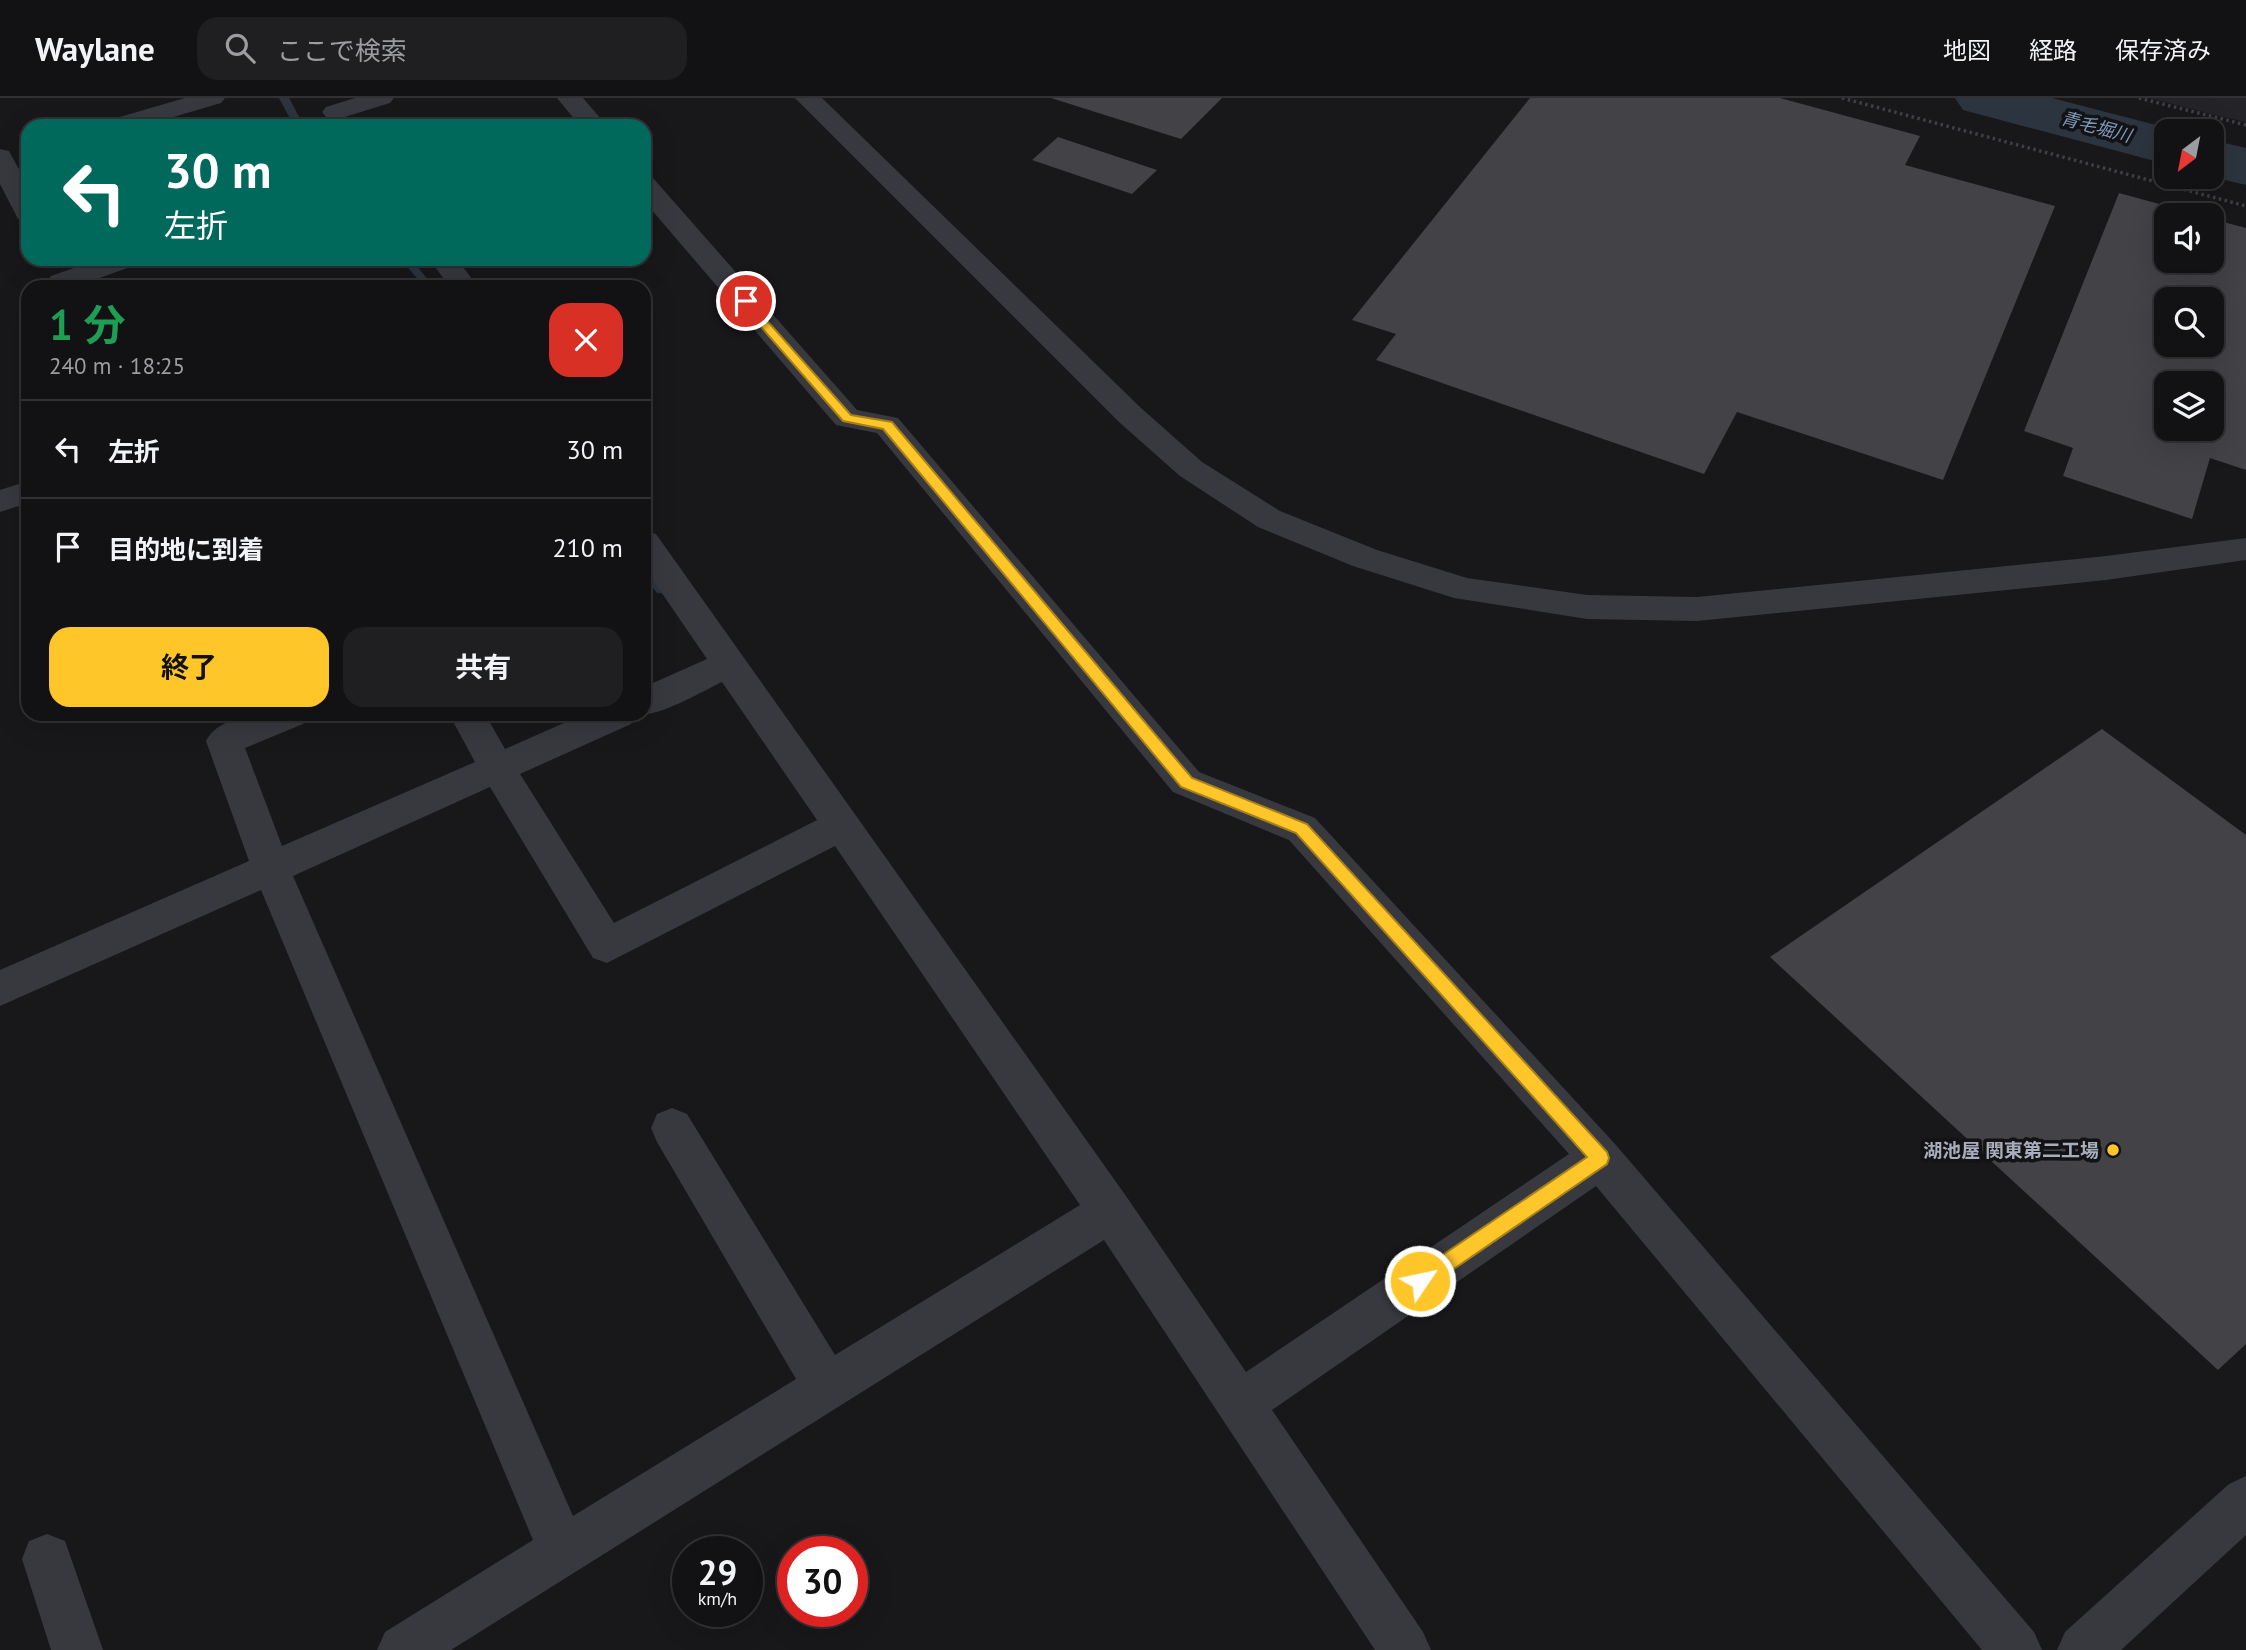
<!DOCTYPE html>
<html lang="ja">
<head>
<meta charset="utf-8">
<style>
	body { margin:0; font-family:"PT Sans","Noto Sans JP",sans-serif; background:#1f1f22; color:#f1f3f6; height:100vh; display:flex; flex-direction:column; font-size:26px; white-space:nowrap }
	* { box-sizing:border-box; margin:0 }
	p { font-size:23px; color:#9c9da0 }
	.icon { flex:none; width:38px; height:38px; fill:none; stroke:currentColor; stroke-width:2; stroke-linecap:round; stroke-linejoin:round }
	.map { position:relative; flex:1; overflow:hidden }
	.drawer { position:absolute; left:21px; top:182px; width:630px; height:441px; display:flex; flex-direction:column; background:#121114; border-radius:21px; box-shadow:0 7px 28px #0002,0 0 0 2px #313134 }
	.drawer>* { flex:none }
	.hud { position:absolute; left:21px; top:21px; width:630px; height:147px; border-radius:21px; box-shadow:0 7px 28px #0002,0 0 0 2px #313134; background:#00695c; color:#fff; overflow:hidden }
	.needle { width:46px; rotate:212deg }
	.tools { position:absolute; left:2154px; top:21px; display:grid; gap:14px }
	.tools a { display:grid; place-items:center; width:70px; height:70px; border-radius:14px; background:#121114; box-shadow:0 7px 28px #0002,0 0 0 2px #313134; font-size:35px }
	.speed { position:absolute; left:672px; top:1438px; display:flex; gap:14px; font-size:35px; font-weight:700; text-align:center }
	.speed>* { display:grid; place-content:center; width:91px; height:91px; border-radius:50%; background:#121114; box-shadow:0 7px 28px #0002,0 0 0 2px #313134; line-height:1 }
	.speed small { font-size:18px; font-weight:400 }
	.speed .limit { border:10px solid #d22; background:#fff; color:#111 }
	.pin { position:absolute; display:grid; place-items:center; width:60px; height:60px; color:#fff; margin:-30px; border:4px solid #fff; border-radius:50%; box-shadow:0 2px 7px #0007 }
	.me { position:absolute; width:77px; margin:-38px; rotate:56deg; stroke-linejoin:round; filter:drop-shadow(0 0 5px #0008) }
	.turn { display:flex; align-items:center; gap:24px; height:147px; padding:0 28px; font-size:32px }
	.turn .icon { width:91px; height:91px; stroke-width:2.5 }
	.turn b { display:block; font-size:49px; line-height:60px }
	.round { display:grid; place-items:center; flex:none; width:74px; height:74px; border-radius:21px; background:#1f1f22 }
	.summary { display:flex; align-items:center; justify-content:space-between; height:119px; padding:0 28px }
	h1 { font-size:42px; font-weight:700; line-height:52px; color:#1e9e55 }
	.cta { display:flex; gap:14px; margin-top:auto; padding:14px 28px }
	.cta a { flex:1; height:80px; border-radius:21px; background:#ffc62a; color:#111; font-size:28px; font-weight:700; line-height:80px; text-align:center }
	.cta a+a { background:#1f1f22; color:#f1f3f6 }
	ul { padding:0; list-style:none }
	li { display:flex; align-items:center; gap:21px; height:98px; padding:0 28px; border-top:2px solid #313134 }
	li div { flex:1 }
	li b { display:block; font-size:26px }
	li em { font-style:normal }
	header { display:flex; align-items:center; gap:42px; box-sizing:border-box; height:98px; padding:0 35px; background:#121114; border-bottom:2px solid #313134 }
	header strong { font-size:33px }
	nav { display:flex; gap:38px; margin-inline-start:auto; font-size:24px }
	.search { width:490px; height:63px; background:#1f1f22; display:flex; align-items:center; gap:18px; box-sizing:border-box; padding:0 24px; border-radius:21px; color:#9c9da0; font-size:26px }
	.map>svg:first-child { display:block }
	.built { fill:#242327 }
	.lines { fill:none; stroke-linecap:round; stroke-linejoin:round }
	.stream { fill:#2c353f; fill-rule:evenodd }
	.river { fill:#2c353f; fill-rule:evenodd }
	.building { fill:#424247; fill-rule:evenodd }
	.path { stroke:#3e4046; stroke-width:3.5; stroke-dasharray:2.5 3.5; stroke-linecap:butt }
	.minor { fill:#38393f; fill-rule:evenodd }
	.route { fill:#ffc62a; stroke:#a6811b; stroke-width:2 }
	.poi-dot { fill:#ffc62a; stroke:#131215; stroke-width:2.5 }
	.labels { text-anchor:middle; stroke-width:7; stroke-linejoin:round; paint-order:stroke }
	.far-water-label { font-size:18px; font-style:italic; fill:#7c98b9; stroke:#131215 }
	.poi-label { font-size:19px; font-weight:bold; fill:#a8adbb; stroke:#131215; text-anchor:end }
</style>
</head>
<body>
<header>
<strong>Waylane</strong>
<div class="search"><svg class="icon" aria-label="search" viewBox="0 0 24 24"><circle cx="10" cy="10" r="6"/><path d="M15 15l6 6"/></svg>ここで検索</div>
<nav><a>地図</a><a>経路</a><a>保存済み</a></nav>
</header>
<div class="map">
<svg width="2246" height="1552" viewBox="0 0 2246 1552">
	<rect width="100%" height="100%" fill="#18171a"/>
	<polygon class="built" points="2149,0 2246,0 2246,24 2215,17"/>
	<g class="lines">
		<g class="stream">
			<polygon points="279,0 289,0 304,28 294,28"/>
			<polygon points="401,161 411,161 434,189 424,189"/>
			<polygon points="644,466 648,467 665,489 667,492 665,495 657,495 644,479"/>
		</g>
		<g class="river">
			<polygon points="1955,0 2052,0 2179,33 2166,33 2166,66 1963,12"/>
			<polygon points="2212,42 2246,50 2246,87 2212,79"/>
		</g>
	</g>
	<g class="building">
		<polygon points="1051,0 1222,0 1181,41"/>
		<polygon points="1530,0 1780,0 1920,38 1905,67 2055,108 1943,382 1737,314 1704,376 1376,262 1396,236 1352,222"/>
		<polygon points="1058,39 1157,72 1132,96 1032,62"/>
		<path d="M 2119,95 L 2196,116 L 2166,117 L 2166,163 L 2212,163 L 2212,121 L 2246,130 L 2246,372 L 2210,360 L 2192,421 L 2063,378 L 2073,350 L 2024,333 ZM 2166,201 L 2212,201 L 2212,247 L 2166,247 ZM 2166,285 L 2212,285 L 2212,331 L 2166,331 Z"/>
		<polygon points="2102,631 2246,737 2246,1246 2218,1272 1770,859"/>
	</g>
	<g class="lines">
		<g class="path">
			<polyline points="1842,0 2246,108"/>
			<polyline points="2139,0 2246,27"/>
		</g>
		<g class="minor">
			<polygon points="185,0 225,0 221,5 143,28 102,28 106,23"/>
			<polygon points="355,0 394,0 390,5 335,22 326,19 322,14 326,9"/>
			<polygon points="557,0 583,0 607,28 580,28"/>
			<polygon points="795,0 822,0 1141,310 1202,364 1280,413 1377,452 1467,480 1587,497 1697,499 2106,458 2246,440 2246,462 2106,482 1697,523 1587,521 1454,500 1353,468 1258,429 1180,378 1119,324"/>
			<polygon points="0,51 9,53 28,88 28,123 18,121 0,86"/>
			<path d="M 644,78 L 653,80 L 857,312 L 898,320 L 1199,674 L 1315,720 L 1615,1046 L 2034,1534 L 2042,1552 L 1982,1552 L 1596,1088 L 1272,1312 L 1423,1534 L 1431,1552 L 1375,1552 L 1104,1142 L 451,1552 L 377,1552 L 385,1534 L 533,1442 L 261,792 L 0,908 L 0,872 L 249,763 L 206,643 C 222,612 278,616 308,616 L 303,626 L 245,650 L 282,748 L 475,664 L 449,616 L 485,616 L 505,651 L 584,616 L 636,616 L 631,626 L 520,676 L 614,825 L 817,722 L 722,584 C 705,592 657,620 639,616 L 644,616 L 644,589 L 707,561 L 644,469 L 644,433 L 656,436 L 1126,1098 L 1246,1274 L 1569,1056 L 1289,742 L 1173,694 L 877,335 L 836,327 L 644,103 ZM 490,689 L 593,860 L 607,865 L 835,748 L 1080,1107 L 835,1257 L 687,1016 L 672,1010 L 657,1016 L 651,1030 L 657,1044 L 796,1281 L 573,1418 L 293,778 Z"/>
			<polygon points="99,161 140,161 136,167 74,189 50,189 47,184 51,178"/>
			<polygon points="429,161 457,161 478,189 450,189"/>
			<polygon points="28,383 28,405 0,414 0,392"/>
			<polygon points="2246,1378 2246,1437 2121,1552 2057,1552 2065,1534 2229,1386"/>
			<polygon points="47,1436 65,1443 103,1552 51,1552 22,1461 29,1443"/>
		</g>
	</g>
	<polygon class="route" points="746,199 851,317 892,324 1192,680 1307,726 1607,1054 1609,1060 1607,1066 1426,1190 1420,1192 1413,1190 1410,1183 1413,1177 1587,1059 1296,735 1181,689 883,331 843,323 741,206 740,203"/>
	<circle class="poi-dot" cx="2113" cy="1052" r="7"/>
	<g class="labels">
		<g class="far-water-label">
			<text transform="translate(2096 29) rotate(15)" y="6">青毛堀川</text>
		</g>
		<g class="poi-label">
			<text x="2099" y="1059">湖池屋 関東第二工場</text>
		</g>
	</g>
</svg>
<div class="tools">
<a><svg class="needle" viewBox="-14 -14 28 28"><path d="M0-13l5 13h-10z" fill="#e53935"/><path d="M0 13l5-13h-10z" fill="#9c9da0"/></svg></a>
<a><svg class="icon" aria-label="sound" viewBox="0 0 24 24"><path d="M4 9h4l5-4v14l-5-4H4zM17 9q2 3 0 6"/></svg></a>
<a><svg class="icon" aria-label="search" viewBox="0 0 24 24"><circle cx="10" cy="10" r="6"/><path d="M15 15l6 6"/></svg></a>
<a><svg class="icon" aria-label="layers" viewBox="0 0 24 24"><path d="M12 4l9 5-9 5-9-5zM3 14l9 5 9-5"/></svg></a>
</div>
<div class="speed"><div>29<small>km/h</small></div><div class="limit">30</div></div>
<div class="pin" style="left:746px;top:203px;background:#d93025"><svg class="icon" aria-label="arrive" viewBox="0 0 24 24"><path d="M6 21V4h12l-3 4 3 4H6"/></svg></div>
<svg class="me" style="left:1420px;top:1183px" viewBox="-20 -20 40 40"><circle r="17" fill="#ffc62a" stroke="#fff" stroke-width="3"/><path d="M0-11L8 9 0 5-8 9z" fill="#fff"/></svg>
<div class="hud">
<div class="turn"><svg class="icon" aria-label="left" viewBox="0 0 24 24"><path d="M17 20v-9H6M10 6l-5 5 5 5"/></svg><div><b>30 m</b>左折</div></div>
</div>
<section class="drawer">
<div class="summary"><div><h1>1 分</h1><p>240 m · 18:25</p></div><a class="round" style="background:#d93025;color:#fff"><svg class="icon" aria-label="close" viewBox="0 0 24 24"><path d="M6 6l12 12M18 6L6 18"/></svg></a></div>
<ul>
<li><svg class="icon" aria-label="left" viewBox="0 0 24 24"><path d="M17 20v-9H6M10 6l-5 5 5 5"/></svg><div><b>左折</b></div><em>30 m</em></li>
<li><svg class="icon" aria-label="arrive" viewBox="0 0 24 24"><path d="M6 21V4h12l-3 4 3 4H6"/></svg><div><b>目的地に到着</b></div><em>210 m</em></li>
</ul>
<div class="cta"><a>終了</a><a>共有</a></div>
</section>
</div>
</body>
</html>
